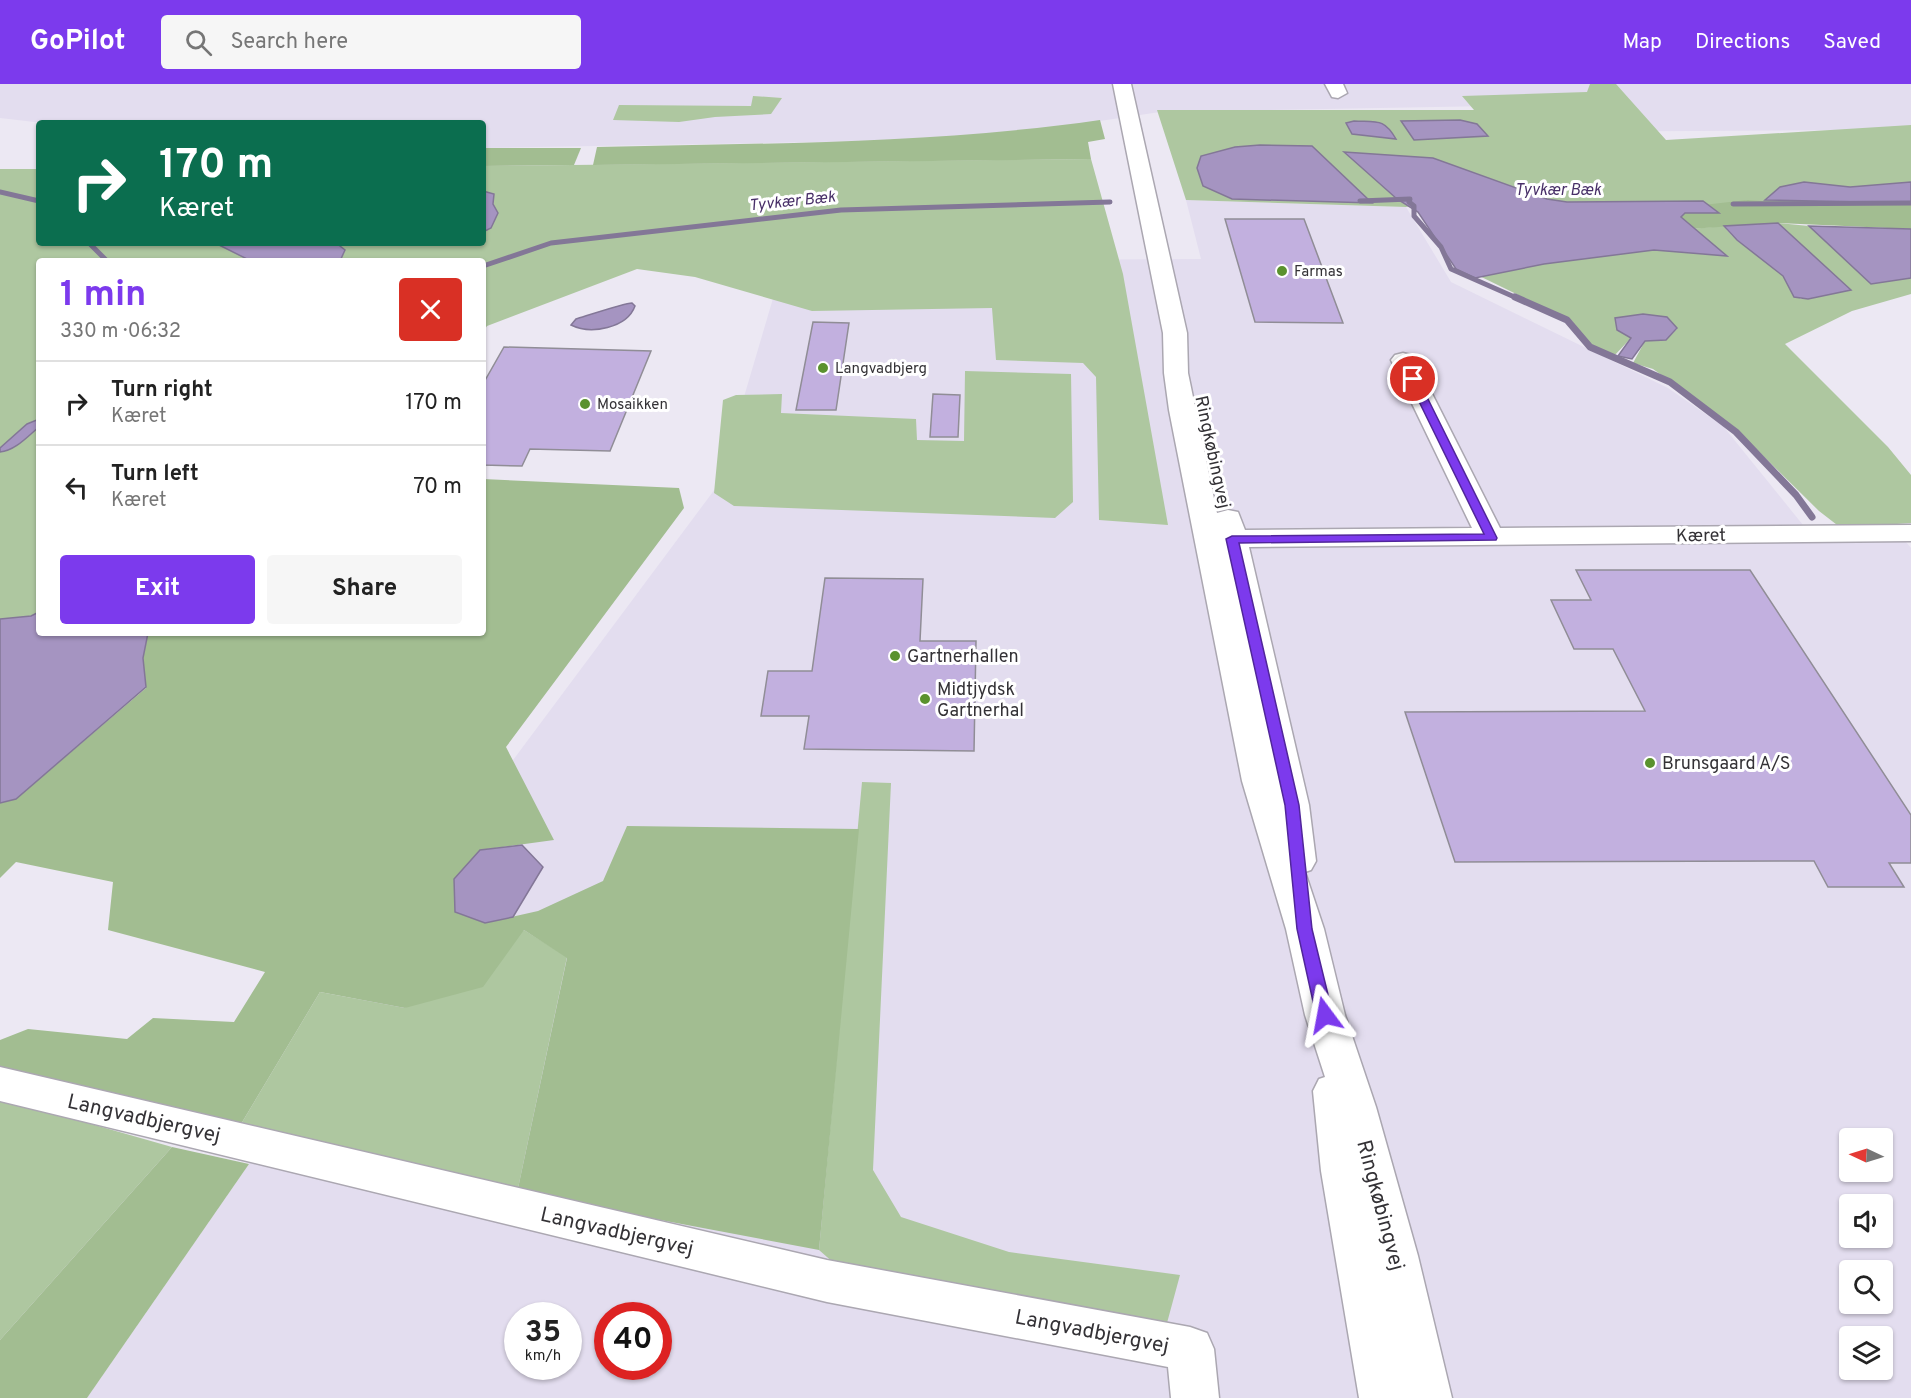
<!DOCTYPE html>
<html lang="en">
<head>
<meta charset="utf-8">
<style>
	body { margin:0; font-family:Overpass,sans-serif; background:#f6f6f6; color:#222; height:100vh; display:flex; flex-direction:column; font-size:22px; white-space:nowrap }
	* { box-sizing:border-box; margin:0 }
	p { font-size:20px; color:#767676 }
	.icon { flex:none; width:33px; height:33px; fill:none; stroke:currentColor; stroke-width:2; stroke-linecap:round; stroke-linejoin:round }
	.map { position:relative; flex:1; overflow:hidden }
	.details { position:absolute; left:36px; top:174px; width:450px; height:378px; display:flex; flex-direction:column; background:#fff; border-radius:6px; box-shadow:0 2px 4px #0004 }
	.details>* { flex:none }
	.guide { position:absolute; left:36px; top:36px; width:450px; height:126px; border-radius:6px; box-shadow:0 2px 4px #0004; background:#0b6e4f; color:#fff; overflow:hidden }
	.needle { width:39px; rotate:274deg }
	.tools { position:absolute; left:1839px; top:1044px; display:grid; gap:12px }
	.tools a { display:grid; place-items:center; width:54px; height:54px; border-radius:6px; background:#fff; box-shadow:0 2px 4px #0004; font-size:30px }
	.speed { position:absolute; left:504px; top:1218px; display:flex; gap:12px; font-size:30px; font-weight:700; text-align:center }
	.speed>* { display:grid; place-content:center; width:78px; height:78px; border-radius:50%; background:#fff; box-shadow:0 2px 4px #0004; line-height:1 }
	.speed small { font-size:15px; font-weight:400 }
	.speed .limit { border:9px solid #d22; background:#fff; color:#111 }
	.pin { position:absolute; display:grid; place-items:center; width:51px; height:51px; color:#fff; margin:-26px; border:3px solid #fff; border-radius:50%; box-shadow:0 2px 6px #0007 }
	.me { position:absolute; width:66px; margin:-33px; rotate:347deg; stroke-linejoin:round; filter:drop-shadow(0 0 4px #0008) }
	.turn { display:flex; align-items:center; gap:21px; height:126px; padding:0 24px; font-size:27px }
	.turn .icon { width:78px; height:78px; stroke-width:2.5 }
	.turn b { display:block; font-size:42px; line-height:51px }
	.round { display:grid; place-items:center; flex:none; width:63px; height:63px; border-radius:6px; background:#f6f6f6 }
	.overview { display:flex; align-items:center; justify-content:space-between; height:102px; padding:0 24px }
	h1 { font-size:36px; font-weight:700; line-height:45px; color:#7c3aed }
	.primary-button { display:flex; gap:12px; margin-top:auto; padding:12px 24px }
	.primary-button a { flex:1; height:69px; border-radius:6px; background:#7c3aed; color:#fff; font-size:24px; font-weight:700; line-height:69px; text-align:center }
	.primary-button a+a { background:#f6f6f6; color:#222 }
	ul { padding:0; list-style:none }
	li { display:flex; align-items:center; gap:18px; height:84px; padding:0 24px; border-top:2px solid #e0e0e0 }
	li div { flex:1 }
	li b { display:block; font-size:22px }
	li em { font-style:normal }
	header { display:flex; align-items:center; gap:36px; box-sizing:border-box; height:84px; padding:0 30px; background:#7c3aed; color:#fff }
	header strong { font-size:28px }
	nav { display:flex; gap:33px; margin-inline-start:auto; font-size:21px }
	.search { width:420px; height:54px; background:#f6f6f6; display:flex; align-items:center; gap:15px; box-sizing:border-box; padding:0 21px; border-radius:6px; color:#767676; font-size:22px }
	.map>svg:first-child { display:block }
	.built { fill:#e3ddef; fill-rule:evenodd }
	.green { fill:#aec7a0 }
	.forest { fill:#a2bd91 }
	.water { fill:#a594c1; stroke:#837797; stroke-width:1.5 }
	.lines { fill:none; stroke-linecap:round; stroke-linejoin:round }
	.stream-far1 { stroke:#837797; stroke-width:5 }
	.stream { stroke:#837797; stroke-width:7 }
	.building { fill:#c2b0df; stroke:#908d96; stroke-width:1.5 }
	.minor-casing { stroke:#aba7b1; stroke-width:3 }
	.minor { fill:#fff; fill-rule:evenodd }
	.route { fill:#7c3aed; stroke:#51269a; stroke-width:1.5 }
	.poi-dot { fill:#5a922e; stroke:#fff; stroke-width:2 }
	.labels { text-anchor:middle; stroke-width:6; stroke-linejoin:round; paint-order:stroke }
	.far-poi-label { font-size:15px; fill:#343236; stroke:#fff; text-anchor:start }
	.far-water-label { font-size:16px; font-style:italic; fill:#482f68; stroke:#fff }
	.street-label { font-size:18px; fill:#343236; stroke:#fff }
	.poi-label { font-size:18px; fill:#343236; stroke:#fff; text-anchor:start }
	.near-street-label { font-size:21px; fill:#343236; stroke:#fff }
</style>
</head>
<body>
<header>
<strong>GoPilot</strong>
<div class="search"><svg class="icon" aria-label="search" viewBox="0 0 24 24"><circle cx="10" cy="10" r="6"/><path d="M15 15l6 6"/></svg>Search here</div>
<nav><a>Map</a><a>Directions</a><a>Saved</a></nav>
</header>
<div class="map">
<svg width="1911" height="1314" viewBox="0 0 1911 1314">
	<rect width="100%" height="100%" fill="#ece8f3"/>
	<g class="built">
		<polygon points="0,0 1911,0 1911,42 1853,46 1513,48 1491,22 1160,28 979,55 483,64 483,39 43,39 0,34"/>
		<path d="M 1186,116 L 1406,123 L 1451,198 L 1668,304 L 1723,342 L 1803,441 L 1891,440 L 1911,464 L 1911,1314 L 87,1314 L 249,1080 L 490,707 L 718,401 L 784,177 L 1201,175 ZM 1850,1054 L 1882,1054 L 1882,1088 L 1850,1088 ZM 1850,1120 L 1882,1120 L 1882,1154 L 1850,1154 ZM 1850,1186 L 1882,1186 L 1882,1220 L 1850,1220 ZM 518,1232 L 568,1232 L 568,1282 L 518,1282 ZM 608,1232 L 658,1232 L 658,1282 L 608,1282 ZM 1850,1252 L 1882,1252 L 1882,1286 L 1850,1286 Z"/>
	</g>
	<g class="green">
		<path d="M 1590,0 L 1616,0 L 1666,56 L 1911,41 L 1911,119 L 1747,116 L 1690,145 L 1724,142 C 1739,164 1767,172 1783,192 C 1790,201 1792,208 1801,215 L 1850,206 L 1778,139 L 1809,142 L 1871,199 L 1911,194 L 1911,210 L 1852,227 L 1785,260 L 1888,363 L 1911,391 L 1911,439 L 1841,444 L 1819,427 L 1733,342 L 1653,285 L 1633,279 L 1645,257 L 1666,256 L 1677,245 L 1667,233 L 1631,254 L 1613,273 L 1588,260 L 1572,237 L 1465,185 L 1420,120 L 1406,123 L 1186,116 L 1157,26 L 1474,26 L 1462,12 L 1587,8 Z"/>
		<polygon points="753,12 782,14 771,30 715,33 679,38 613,36 619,21 751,22"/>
		<polygon points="1091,75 1123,190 1168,441 1099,436 1096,293 1083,279 996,276 992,224 812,227 695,193 637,185 487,242 483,248 483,177 340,177 345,166 336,159 483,159 483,148 491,144 494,110 483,107 483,82"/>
		<polygon points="0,85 39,85 39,159 215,159 251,177 39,177 39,528 32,532 0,535"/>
		<polygon points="965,287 1071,290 1073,418 1055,434 734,422 714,409 723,316 736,311 782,310 781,329 916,335 917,356 964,357"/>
		<polygon points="862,698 891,699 873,1086 901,1133 1009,1168 1180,1191 1164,1250 843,1187 819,1166"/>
		<polygon points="524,846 567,873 517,1109 241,1040 320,908 405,924"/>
		<polygon points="0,1014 172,1063 0,1256"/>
	</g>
	<g class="forest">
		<path d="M 1100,36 L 1105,55 L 1088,58 L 1091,75 L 593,81 L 597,63 C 765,59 933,60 1100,36 Z"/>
		<polygon points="483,64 581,64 574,81 483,82"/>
		<polygon points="1747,116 1911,119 1911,145 1778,139 1690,145 1668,125"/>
		<polygon points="483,395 679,404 684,424 506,663 554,756 480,766 455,828 485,839 538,827 603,797 627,742 859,745 819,1166 517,1109 567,874 524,846 483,903 405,924 320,908 241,1040 0,988 0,956 28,945 127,955 153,934 234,938 265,888 108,846 113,798 16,778 0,794 0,719 16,715 146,604 143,574 148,549 483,549"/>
		<polygon points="172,1063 249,1080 87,1314 0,1314 0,1256"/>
	</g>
	<g class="water">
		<polygon points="1460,36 1477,40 1488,52 1414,56 1401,37"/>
		<path d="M 1354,37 C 1377,38 1384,34 1396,55 L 1352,50 L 1346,39 Z"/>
		<polygon points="1260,61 1312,62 1372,119 1232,115 1203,102 1197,84 1201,72 1235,63"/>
		<polygon points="1344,68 1433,74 1547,115 1567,118 1703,117 1719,129 1685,129 1681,133 1727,172 1654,166 1544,180 1475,194 1456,185 1418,128 1397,115"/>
		<polygon points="1804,98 1850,103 1911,98 1911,119 1765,116 1780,103"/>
		<polygon points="483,107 494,110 493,120 498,129 491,144 483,148"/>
		<polygon points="1778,139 1851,206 1808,215 1794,213 1783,192 1737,156 1724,142"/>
		<polygon points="1809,142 1911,145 1911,194 1871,200"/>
		<polygon points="215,159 336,159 345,166 340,177 251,177"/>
		<path d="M 632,219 L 635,222 C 627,244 591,251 571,241 L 576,235 C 586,232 625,219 632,219 Z"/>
		<polygon points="1643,230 1667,233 1677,244 1666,256 1645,257 1632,275 1618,272 1631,254 1617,246 1615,234"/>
		<path d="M 39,335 L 39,343 C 28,352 15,367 0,368 L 0,364 L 27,340 Z"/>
		<polygon points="39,528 39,549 148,549 143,574 146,603 16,715 0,719 0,535 31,532"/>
		<polygon points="522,761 543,783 513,833 485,839 455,828 454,795 480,766"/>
	</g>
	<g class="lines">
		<g class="stream-far1">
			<polyline points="0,108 39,117"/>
			<polyline points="1360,117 1410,115"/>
			<polyline points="1409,118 1414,122 1414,132 1441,163 1451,185 1519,215"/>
			<polyline points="1733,120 1911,119"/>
			<polyline points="89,159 107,177"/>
			<polyline points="483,182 551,159 841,126 1110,118"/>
		</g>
		<polyline class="stream" points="1515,213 1567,236 1590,263 1670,298 1736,348 1796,411 1812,433"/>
	</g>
	<g class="building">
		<polygon points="1225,135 1304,135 1343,239 1255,238"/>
		<polygon points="813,238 849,239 836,326 796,326"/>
		<polygon points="504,263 651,267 610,367 530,365 522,382 483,381 483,300"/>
		<polygon points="933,310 960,311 958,353 930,353"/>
		<polygon points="1576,486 1750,486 1911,731 1911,779 1889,779 1904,803 1828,803 1814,777 1455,778 1405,628 1645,627 1613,565 1574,565 1551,516 1591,516"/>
		<polygon points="825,494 923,495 920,557 976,557 974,667 804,665 809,632 761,632 768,587 812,587"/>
	</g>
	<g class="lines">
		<g class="minor-casing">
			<g id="minor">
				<polygon points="1113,0 1131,0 1187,249 1188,289 1217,429 1228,426 1238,428 1245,446 1472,444 1391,276 1395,271 1403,269 1411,271 1415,276 1500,444 1911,441 1911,457 1249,463 1309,721 1316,777 1311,786 1305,788 1324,845 1345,931 1376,1023 1418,1172 1452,1314 1359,1314 1321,1087 1313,1007 1319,995 1325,993 1305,931 1286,845 1242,697 1169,326 1164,289 1163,249"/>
				<polygon points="1325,0 1343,0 1347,9 1338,14 1332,13"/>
				<polygon points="0,983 827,1176 1190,1243 1207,1249 1214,1265 1219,1314 1171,1314 1168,1283 827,1218 0,1017"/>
			</g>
		</g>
		<use href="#minor" class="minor"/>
	</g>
	<polygon class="route" points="1413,292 1418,295 1497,454 1496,456 1239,459 1299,721 1312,845 1333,931 1325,938 1316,931 1297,845 1285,721 1226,455 1232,452 1484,450 1408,295"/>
	<g class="poi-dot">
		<circle cx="1282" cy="187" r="6"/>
		<circle cx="823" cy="284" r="6"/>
		<circle cx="585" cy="320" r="6"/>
		<circle cx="895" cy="572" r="6"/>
		<circle cx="925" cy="615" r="6"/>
		<circle cx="1650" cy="679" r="6"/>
	</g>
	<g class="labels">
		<g class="far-poi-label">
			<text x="1294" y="192">Farmas</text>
			<text x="835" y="289">Langvadbjerg</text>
			<text x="597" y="325">Mosaikken</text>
		</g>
		<g class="far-water-label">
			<text x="1558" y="111">Tyvkær Bæk</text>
			<text transform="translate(792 116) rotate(-6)" y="6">Tyvkær Bæk</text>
		</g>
		<g class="street-label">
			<text transform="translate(1213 368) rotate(78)" y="6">Ringkøbingvej</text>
			<text transform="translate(1701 451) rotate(-1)" y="6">Kæret</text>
		</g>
		<g class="poi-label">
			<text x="907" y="578">Gartnerhallen</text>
			<text x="937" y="611">Midtjydsk<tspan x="937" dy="21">Gartnerhal</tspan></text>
			<text x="1662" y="685">Brunsgaard A/S</text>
		</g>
		<g class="near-street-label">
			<text transform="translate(144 1034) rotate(13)" y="7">Langvadbjergvej</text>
			<text transform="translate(1381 1121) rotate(75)" y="7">Ringkøbingvej</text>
			<text transform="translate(617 1147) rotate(13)" y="7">Langvadbjergvej</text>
			<text transform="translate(1092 1247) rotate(11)" y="7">Langvadbjergvej</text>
		</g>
	</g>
</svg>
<div class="tools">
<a><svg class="needle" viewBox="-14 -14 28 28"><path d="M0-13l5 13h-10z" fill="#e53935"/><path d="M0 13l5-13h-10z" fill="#767676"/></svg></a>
<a><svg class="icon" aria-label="sound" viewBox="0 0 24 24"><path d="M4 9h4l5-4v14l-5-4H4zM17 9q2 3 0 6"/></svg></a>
<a><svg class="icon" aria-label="search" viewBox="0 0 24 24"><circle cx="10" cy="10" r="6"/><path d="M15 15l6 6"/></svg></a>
<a><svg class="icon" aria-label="layers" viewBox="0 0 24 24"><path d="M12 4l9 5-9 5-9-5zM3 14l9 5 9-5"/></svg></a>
</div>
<div class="speed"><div>35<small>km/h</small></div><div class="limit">40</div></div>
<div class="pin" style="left:1413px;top:295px;background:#d93025"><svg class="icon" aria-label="arrive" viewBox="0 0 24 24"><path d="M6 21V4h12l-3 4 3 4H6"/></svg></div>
<svg class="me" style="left:1325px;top:931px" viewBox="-20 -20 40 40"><path d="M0-17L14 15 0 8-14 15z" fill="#7c3aed" stroke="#fff" stroke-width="4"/></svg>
<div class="guide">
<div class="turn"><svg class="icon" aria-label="right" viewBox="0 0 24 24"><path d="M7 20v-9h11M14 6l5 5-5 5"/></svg><div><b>170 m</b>Kæret</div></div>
</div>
<section class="details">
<div class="overview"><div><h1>1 min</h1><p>330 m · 06:32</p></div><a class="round" style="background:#d93025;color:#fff"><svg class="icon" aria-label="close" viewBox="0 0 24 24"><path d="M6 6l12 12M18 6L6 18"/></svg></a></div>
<ul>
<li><svg class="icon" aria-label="right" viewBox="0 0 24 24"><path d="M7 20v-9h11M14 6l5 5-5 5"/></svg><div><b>Turn right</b><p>Kæret</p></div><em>170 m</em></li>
<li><svg class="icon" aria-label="left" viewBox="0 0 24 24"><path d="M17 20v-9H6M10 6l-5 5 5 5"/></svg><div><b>Turn left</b><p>Kæret</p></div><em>70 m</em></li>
</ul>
<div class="primary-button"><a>Exit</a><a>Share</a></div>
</section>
</div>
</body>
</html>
